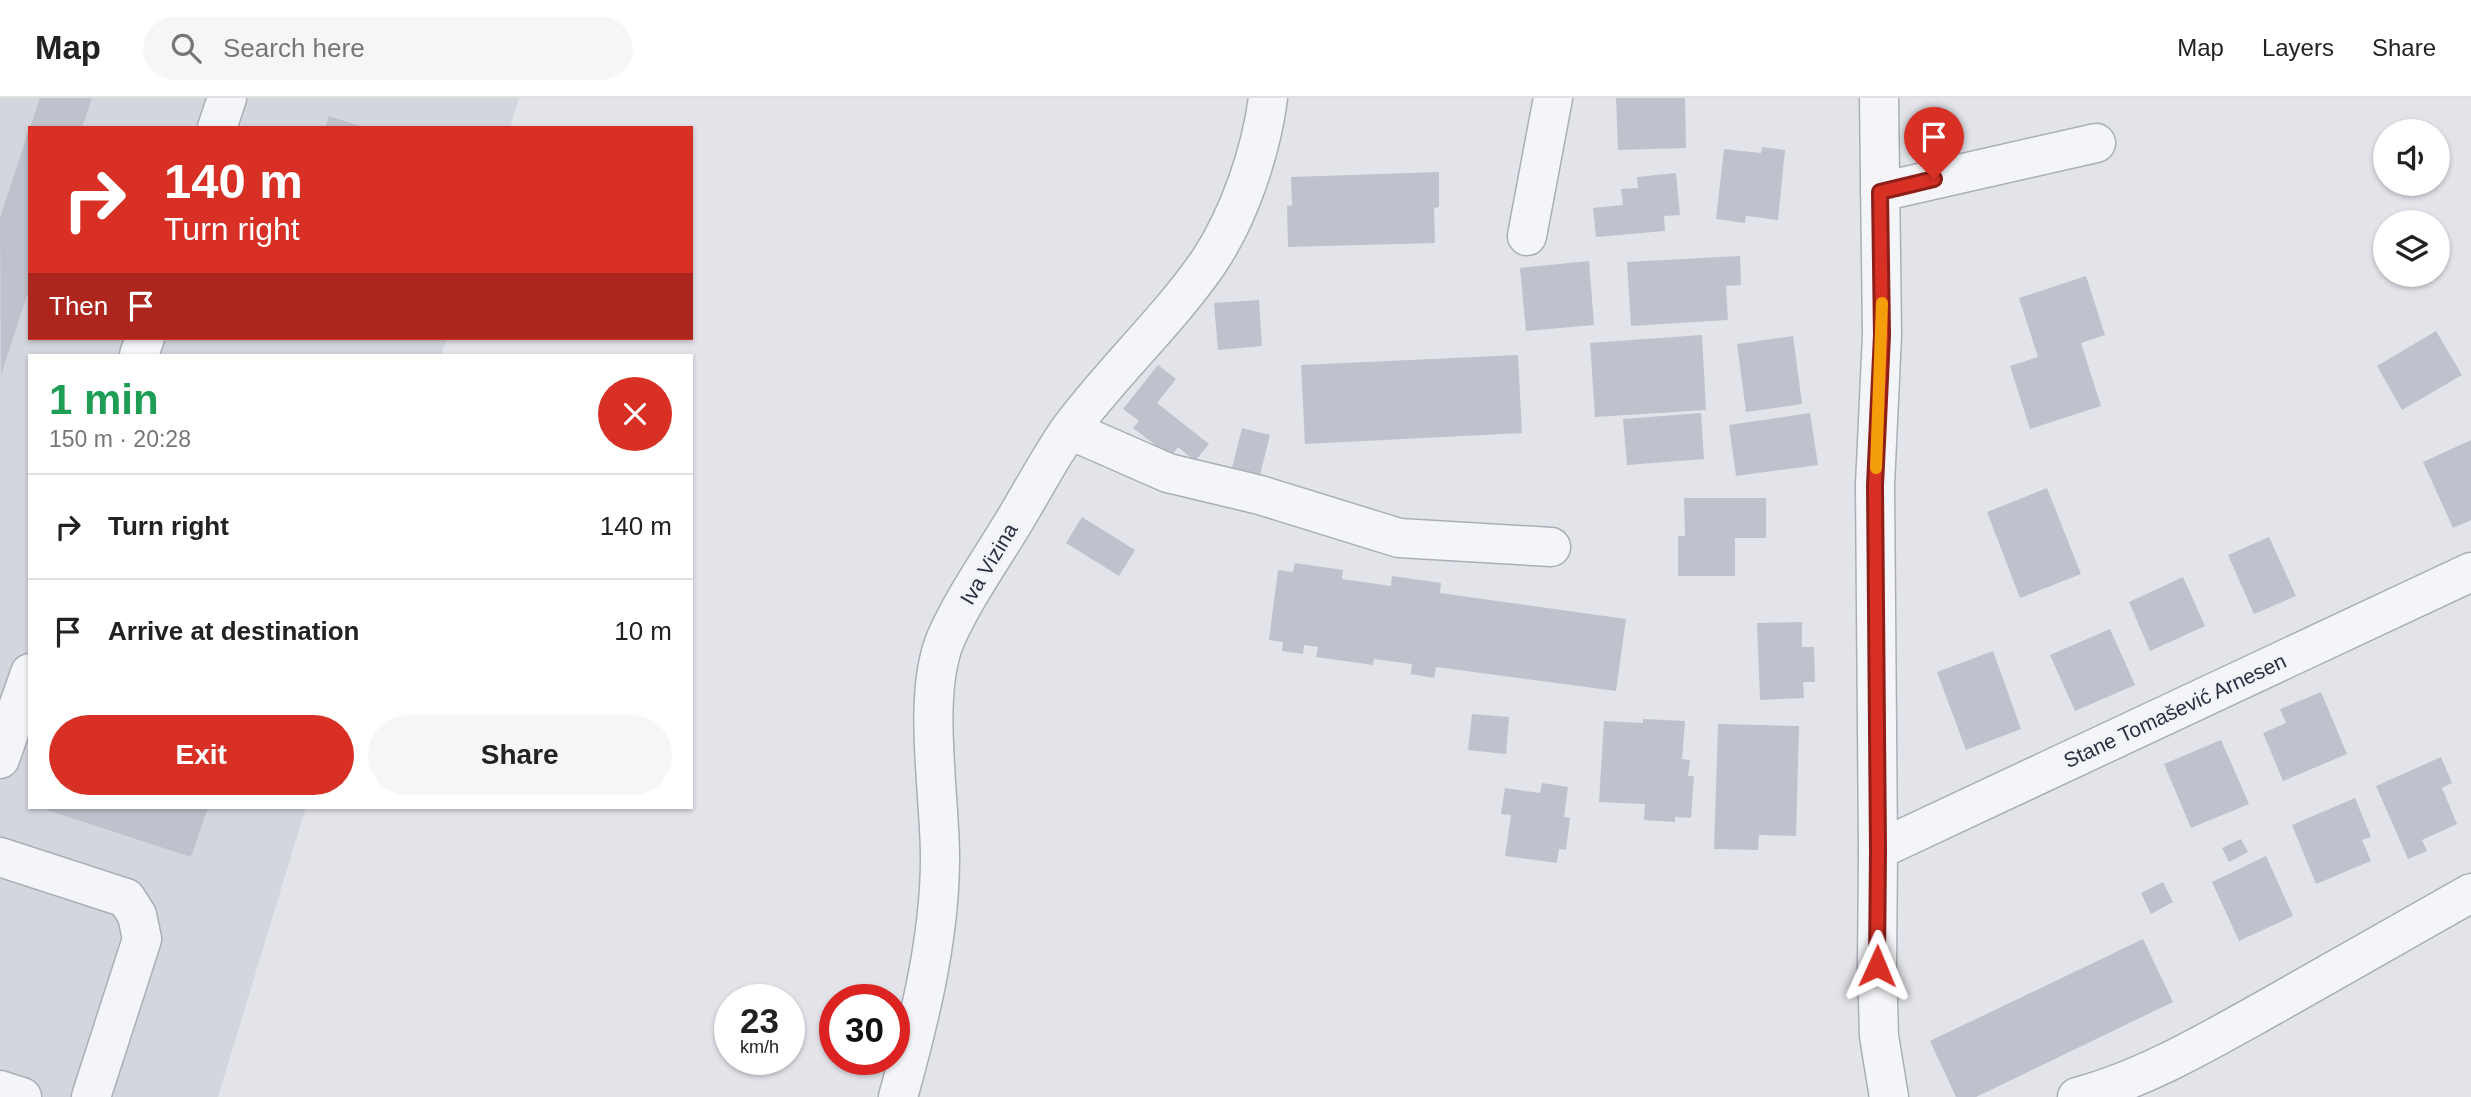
<!DOCTYPE html>
<html lang="en">
<head>
<meta charset="utf-8">
<style>
	body { margin:0; font-family:Helvetica,sans-serif; background:#f6f6f6; color:#222; height:100vh; display:flex; flex-direction:column; font-size:26px; white-space:nowrap }
	* { box-sizing:border-box; margin:0 }
	p { font-size:23px; color:#767676 }
	.icon { flex:none; width:38px; height:38px; fill:none; stroke:currentColor; stroke-width:2; stroke-linecap:round; stroke-linejoin:round }
	.map { position:relative; flex:1; overflow:hidden }
	.panel { position:absolute; left:28px; top:256px; width:665px; height:455px; display:flex; flex-direction:column; background:#fff; border-radius:0px; box-shadow:0 2px 5px #0004 }
	.panel>* { flex:none }
	.banner { position:absolute; left:28px; top:28px; width:665px; height:214px; border-radius:0px; box-shadow:0 2px 5px #0004; background:#d93025; color:#fff; overflow:hidden }
	.buttons { position:absolute; left:2373px; top:21px; display:grid; gap:14px }
	.buttons a { display:grid; place-items:center; width:77px; height:77px; border-radius:50%; background:#fff; box-shadow:0 2px 5px #0004; font-size:35px }
	.speed { position:absolute; left:714px; top:886px; display:flex; gap:14px; font-size:35px; font-weight:700; text-align:center }
	.speed>* { display:grid; place-content:center; width:91px; height:91px; border-radius:50%; background:#fff; box-shadow:0 2px 5px #0004; line-height:1 }
	.speed small { font-size:18px; font-weight:400 }
	.speed .limit { border:10px solid #d22; background:#fff; color:#111 }
	.pin { position:absolute; display:grid; place-items:center; width:60px; height:60px; color:#fff; margin:-72px -30px; border-radius:50% 50% 50% 0; rotate:-45deg; box-shadow:0 0 7px #0007 }
	.pin .icon { rotate:45deg }
	.me { position:absolute; width:77px; margin:-38px; rotate:1deg; stroke-linejoin:round; filter:drop-shadow(0 0 5px #0008) }
	.turn { display:flex; align-items:center; gap:24px; height:147px; padding:0 21px; font-size:32px }
	.turn .icon { width:91px; height:91px; stroke-width:2.5 }
	.turn b { display:block; font-size:49px; line-height:60px }
	.then { display:flex; align-items:center; height:66px; padding:0 21px; background:#0003; gap:14px; font-size:26px }
	.round { display:grid; place-items:center; flex:none; width:74px; height:74px; border-radius:37px; background:#f6f6f6 }
	.overview { display:flex; align-items:center; justify-content:space-between; height:119px; padding:0 21px }
	h1 { font-size:42px; font-weight:800; line-height:52px; color:#1e9e55 }
	.action { display:flex; gap:14px; margin-top:auto; padding:14px 21px }
	.action a { flex:1; height:80px; border-radius:42px; background:#d93025; color:#fff; font-size:28px; font-weight:800; line-height:80px; text-align:center }
	.action a+a { background:#f6f6f6; color:#222 }
	ul { padding:0; list-style:none }
	li { display:flex; align-items:center; gap:21px; height:105px; padding:0 21px; border-top:2px solid #e0e0e0 }
	li div { flex:1 }
	li b { display:block; font-size:26px }
	li em { font-style:normal }
	header { display:flex; align-items:center; gap:42px; box-sizing:border-box; height:98px; padding:0 35px; background:#fff; border-bottom:2px solid #e0e0e0 }
	header strong { font-size:33px }
	nav { display:flex; gap:38px; margin-inline-start:auto; font-size:24px }
	.search { width:490px; height:63px; background:#f6f6f6; display:flex; align-items:center; gap:18px; box-sizing:border-box; padding:0 24px; border-radius:38px; color:#767676; font-size:26px }
	.map>svg:first-child { display:block }
	.built { fill:#d4d6de }
	.building { fill:#bfc2cc }
	.lines { fill:none; stroke-linecap:round; stroke-linejoin:round }
	.minor-casing { stroke:#abaeb7; stroke-width:41 }
	.minor { stroke:#f4f5f8; stroke-width:38 }
	.route-casing { stroke:#8d1f18; stroke-width:18 }
	.route { stroke:#d93025; stroke-width:12 }
	.slow { stroke:#f59e0b; stroke-width:12 }
	.labels { text-anchor:middle; stroke-width:5; stroke-linejoin:round; paint-order:stroke }
	.street-label { font-size:21px; fill:#2a2f41; stroke:#f1f3f7 }
</style>
</head>
<body>
<header>
<strong>Map</strong>
<div class="search"><svg class="icon" aria-label="search" viewBox="0 0 24 24"><circle cx="10" cy="10" r="6"/><path d="M15 15l6 6"/></svg>Search here</div>
<nav><a>Map</a><a>Layers</a><a>Share</a></nav>
</header>
<div class="map">
<svg width="2471" height="999" viewBox="0 0 2471 999">
	<rect width="100%" height="100%" fill="#e2e4ea"/>
	<polygon class="built" points="0,0 519,0 510,30 30,30 30,240 447,240 441,257 30,257 30,709 306,709 218,999 0,999"/>
	<g class="building">
		<polygon points="40,0 92,0 82,30 30,30"/>
		<polygon points="1616,0 1685,0 1686,50 1618,52"/>
		<polygon points="329,18 363,29 363,30 325,30"/>
		<polygon points="29,31 30,188 1,277 0,120"/>
		<polygon points="1762,49 1785,52 1778,122 1746,118 1745,125 1716,121 1724,51 1761,55"/>
		<polygon points="1439,74 1439,109 1434,110 1435,145 1288,149 1287,107 1292,108 1291,79"/>
		<polygon points="1676,75 1680,117 1664,118 1665,133 1596,139 1593,110 1623,107 1621,91 1638,90 1637,79"/>
		<polygon points="1740,158 1741,187 1726,188 1728,222 1631,228 1627,164"/>
		<polygon points="1589,163 1594,227 1526,233 1520,170"/>
		<polygon points="2086,178 2105,237 2081,245 2101,308 2030,331 2010,268 2038,259 2019,200"/>
		<polygon points="1259,202 1262,248 1218,252 1214,205"/>
		<polygon points="2436,233 2462,277 2402,312 2377,268"/>
		<polygon points="1702,237 1706,312 1595,319 1590,245"/>
		<polygon points="1793,238 1802,306 1746,314 1737,246"/>
		<polygon points="1518,257 1522,335 1305,346 1301,267"/>
		<polygon points="1158,267 1176,281 1157,305 1209,346 1195,363 1178,349 1171,359 1133,330 1139,323 1123,311"/>
		<polygon points="1701,315 1704,361 1627,367 1623,321"/>
		<polygon points="1810,315 1818,367 1736,378 1729,327"/>
		<polygon points="1242,330 1270,337 1260,377 1232,370"/>
		<polygon points="2471,342 2471,422 2453,430 2423,364"/>
		<polygon points="2047,390 2081,476 2020,500 1987,414"/>
		<polygon points="1684,400 1766,400 1766,440 1735,440 1735,478 1678,478 1678,438 1685,438"/>
		<polygon points="1082,419 1135,452 1119,478 1066,445"/>
		<polygon points="2269,439 2296,498 2254,516 2228,457"/>
		<polygon points="1295,465 1343,472 1342,481 1391,488 1392,478 1441,485 1440,495 1626,521 1616,593 1436,569 1434,580 1411,576 1412,566 1374,561 1373,567 1316,559 1318,549 1304,547 1303,556 1282,553 1283,544 1269,542 1278,472 1293,474"/>
		<polygon points="2183,479 2205,528 2150,553 2129,504"/>
		<polygon points="1802,524 1802,549 1814,549 1815,584 1803,584 1804,600 1760,602 1757,525"/>
		<polygon points="2110,531 2135,587 2075,613 2050,557"/>
		<polygon points="1993,553 2021,631 1966,652 1937,574"/>
		<polygon points="2321,594 2347,656 2283,683 2263,635 2286,625 2280,611"/>
		<polygon points="1472,616 1509,619 1506,656 1468,652"/>
		<polygon points="1643,621 1685,623 1682,661 1690,662 1688,678 1694,678 1691,720 1675,719 1675,724 1644,722 1645,706 1599,704 1604,623 1643,625"/>
		<polygon points="1718,626 1799,628 1796,738 1759,737 1758,752 1714,751"/>
		<polygon points="2221,642 2249,706 2191,730 2164,666"/>
		<polygon points="2441,659 2452,685 2442,690 2457,726 2422,742 2427,753 2408,761 2376,688"/>
		<polygon points="1542,685 1568,689 1564,719 1570,720 1566,752 1559,751 1557,765 1505,758 1511,717 1501,716 1505,690 1540,695"/>
		<polygon points="2355,700 2371,739 2362,742 2371,763 2316,786 2292,727"/>
		<polygon points="48,709 208,709 191,759 47,712"/>
		<polygon points="2241,741 2248,754 2229,764 2222,750"/>
		<polygon points="2266,758 2293,818 2239,843 2212,784"/>
		<polygon points="2163,784 2173,804 2151,816 2141,795"/>
		<polygon points="2143,841 2173,904 1976,999 1956,999 1930,943"/>
	</g>
	<g class="lines">
		<g class="minor-casing">
			<g id="minor">
				<polyline points="1879,0 1882,237 1875,387 1878,752 1877,868 1879,938 1889,999"/>
				<polyline points="217,30 227,0"/>
				<polyline points="1880,94 2096,45"/>
				<polyline points="1527,138 1553,0"/>
				<polyline points="139,257 145,240"/>
				<polyline points="1070,332 1168,375 1260,397 1399,440 1551,449"/>
				<polyline points="0,661 30,575"/>
				<polyline points="1878,752 2471,474"/>
				<polyline points="0,759 126,800 137,817 142,841 91,999"/>
				<polyline points="0,992 22,999"/>
				<path d="M 898,999 C 919,924 939,844 940,765 C 941,701 921,598 946,540 C 963,502 988,466 1010,430 C 1030,398 1048,362 1070,331 C 1113,273 1167,224 1208,165 C 1239,119 1261,54 1268,0"/>
				<path d="M 2077,999 C 2145,981 2209,943 2270,909 C 2337,871 2404,833 2471,795"/>
			</g>
		</g>
		<use href="#minor" class="minor"/>
	</g>
	<g class="lines">
		<g class="route-casing">
			<polyline id="route" points="1877,868 1878,752 1875,387 1882,237 1880,94 1934,81"/>
		</g>
		<use href="#route" class="route"/>
		<polyline class="slow" points="1876,370 1882,205"/>
	</g>
	<g class="labels">
		<g class="street-label">
			<text transform="translate(989 466) rotate(-59)" y="7">Iva Vizina</text>
			<text transform="translate(2175 613) rotate(-25)" y="7">Stane Tomašević Arnesen</text>
		</g>
	</g>
</svg>
<div class="buttons">
<a><svg class="icon" aria-label="sound" viewBox="0 0 24 24"><path d="M4 9h4l5-4v14l-5-4H4zM17 9q2 3 0 6"/></svg></a>
<a><svg class="icon" aria-label="layers" viewBox="0 0 24 24"><path d="M12 4l9 5-9 5-9-5zM3 14l9 5 9-5"/></svg></a>
</div>
<div class="speed"><div>23<small>km/h</small></div><div class="limit">30</div></div>
<div class="pin" style="left:1934px;top:81px;background:#d93025"><svg class="icon" aria-label="arrive" viewBox="0 0 24 24"><path d="M6 21V4h12l-3 4 3 4H6"/></svg></div>
<svg class="me" style="left:1877px;top:868px" viewBox="-20 -20 40 40"><path d="M0-17L14 15 0 8-14 15z" fill="#d93025" stroke="#fff" stroke-width="4"/></svg>
<div class="banner">
<div class="turn"><svg class="icon" aria-label="right" viewBox="0 0 24 24"><path d="M7 20v-9h11M14 6l5 5-5 5"/></svg><div><b>140 m</b>Turn right</div></div>
<div class="then">Then<svg class="icon" aria-label="arrive" viewBox="0 0 24 24"><path d="M6 21V4h12l-3 4 3 4H6"/></svg></div>
</div>
<section class="panel">
<div class="overview"><div><h1>1 min</h1><p>150 m · 20:28</p></div><a class="round" style="background:#d93025;color:#fff"><svg class="icon" aria-label="close" viewBox="0 0 24 24"><path d="M6 6l12 12M18 6L6 18"/></svg></a></div>
<ul>
<li><svg class="icon" aria-label="right" viewBox="0 0 24 24"><path d="M7 20v-9h11M14 6l5 5-5 5"/></svg><div><b>Turn right</b></div><em>140 m</em></li>
<li><svg class="icon" aria-label="arrive" viewBox="0 0 24 24"><path d="M6 21V4h12l-3 4 3 4H6"/></svg><div><b>Arrive at destination</b></div><em>10 m</em></li>
</ul>
<div class="action"><a>Exit</a><a>Share</a></div>
</section>
</div>
</body>
</html>
